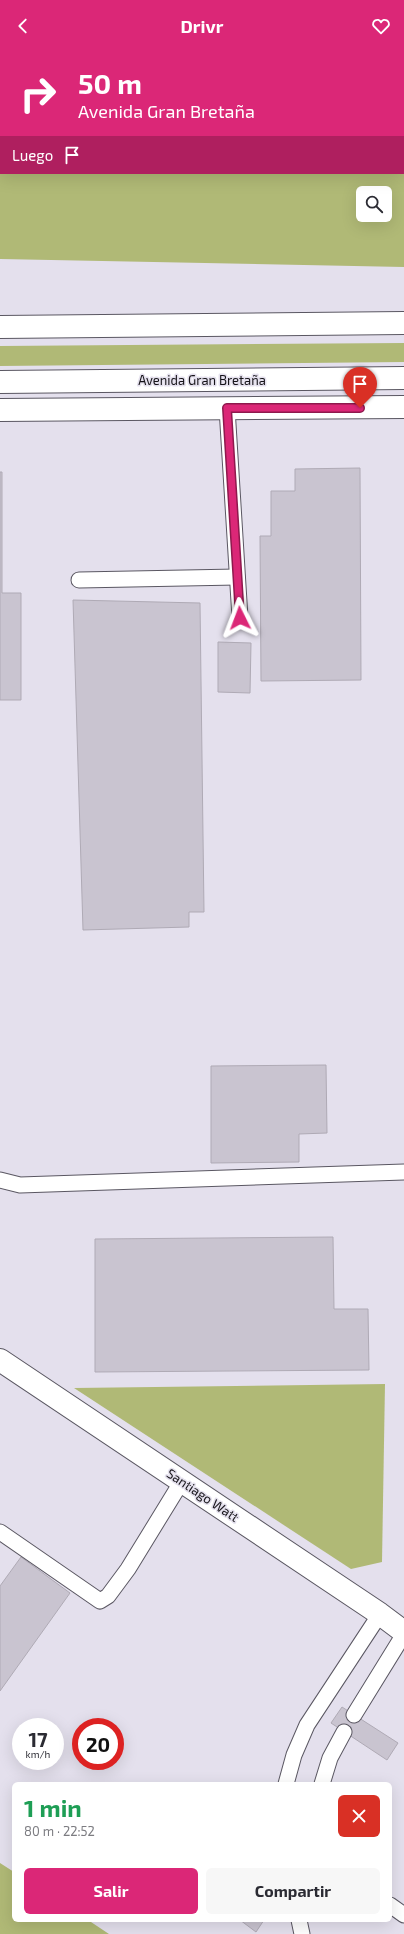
<!DOCTYPE html>
<html lang="es">
<head>
<meta charset="utf-8">
<style>
	body { margin:0; font-family:"Exo 2",sans-serif; background:#f7f7f7; color:#2b2b33; height:100vh; display:flex; flex-direction:column; font-size:15px; white-space:nowrap }
	* { box-sizing:border-box; margin:0 }
	p { font-size:13px; color:#7c7c81 }
	.icon { flex:none; width:22px; height:22px; fill:none; stroke:currentColor; stroke-width:2; stroke-linecap:round; stroke-linejoin:round }
	.map { position:relative; flex:1; overflow:hidden }
	.sheet { position:absolute; left:12px; top:1730px; width:380px; height:140px; display:flex; flex-direction:column; background:#fff; border-radius:6px; box-shadow:0 4px 16px #0002 }
	.sheet>* { flex:none }
	.guide { position:absolute; left:0px; top:0px; width:404px; height:122px; box-shadow:0 4px 16px #0002; background:#db2777; color:#fff; overflow:hidden }
	.buttons { position:absolute; left:356px; top:134px; display:grid; gap:8px }
	.buttons a { display:grid; place-items:center; width:36px; height:36px; border-radius:6px; background:#fff; box-shadow:0 4px 16px #0002; font-size:20px }
	.speed { position:absolute; left:12px; top:1666px; display:flex; gap:8px; font-size:20px; font-weight:700; text-align:center }
	.speed>* { display:grid; place-content:center; width:52px; height:52px; border-radius:50%; background:#fff; box-shadow:0 4px 16px #0002; line-height:1 }
	.speed small { font-size:10px; font-weight:400 }
	.speed .limit { border:6px solid #d22; background:#fff; color:#111 }
	.pin { position:absolute; display:grid; place-items:center; width:34px; height:34px; color:#fff; margin:-41px -17px; border-radius:50% 50% 50% 0; rotate:-45deg; box-shadow:0 0 4px #0007 }
	.pin .icon { rotate:45deg }
	.me { position:absolute; width:44px; margin:-22px; rotate:357deg; stroke-linejoin:round; filter:drop-shadow(0 0 3px #0008) }
	.turn { display:flex; align-items:center; gap:14px; height:84px; padding:0 12px; font-size:18px }
	.turn .icon { width:52px; height:52px; stroke-width:2.5 }
	.turn b { display:block; font-size:28px; line-height:34px }
	.then { display:flex; align-items:center; height:38px; padding:0 12px; background:#0003; gap:8px; font-size:15px }
	.round { display:grid; place-items:center; flex:none; width:42px; height:42px; border-radius:6px; background:#f7f7f7 }
	.head { display:flex; align-items:center; justify-content:space-between; height:68px; padding:0 12px }
	h1 { font-size:24px; font-weight:700; line-height:30px; color:#1e9e55 }
	.primary-button { display:flex; gap:8px; margin-top:auto; padding:8px 12px }
	.primary-button a { flex:1; height:46px; border-radius:6px; background:#db2777; color:#fff; font-size:16px; font-weight:700; line-height:46px; text-align:center }
	.primary-button a+a { background:#f7f7f7; color:#2b2b33 }
	header { display:flex; justify-content:space-between; align-items:center; height:52px; padding:0 12px; background:#db2777; color:#fff; font-size:18px; font-weight:700 }
	.map>svg:first-child { display:block }
	.green { fill:#b0b976; fill-rule:evenodd }
	.building { fill:#c9c4d0; stroke:#afaab5 }
	.lines { fill:none; stroke-linecap:round; stroke-linejoin:round }
	.service-casing { stroke:#5a5762; stroke-width:17 }
	.minor-casing { stroke:#5a5762; stroke-width:24 }
	.primary-casing { stroke:#5a5762; stroke-width:24 }
	.service { stroke:#fff; stroke-width:15 }
	.minor { stroke:#fff; stroke-width:22 }
	.primary { stroke:#fff; stroke-width:22 }
	.route-casing { stroke:#8e194d; stroke-width:10 }
	.route { stroke:#db2777; stroke-width:7 }
	.labels { text-anchor:middle; stroke-width:3; stroke-linejoin:round; paint-order:stroke }
	.street-label { font-size:13px; fill:#151318; stroke:#e4e0ed }
</style>
</head>
<body>
<header><svg class="icon" aria-label="back" viewBox="0 0 24 24"><path d="M15 5l-7 7 7 7"/></svg>Drivr<svg class="icon" aria-label="heart" viewBox="0 0 24 24"><path d="M12 20l-8-8c-3-5 5-10 8-4 3-6 11-1 8 4z"/></svg></header>
<div class="map">
<svg width="404" height="1882" viewBox="0 0 404 1882">
	<rect width="100%" height="100%" fill="#e4e0ed"/>
	<g class="green">
		<path d="M 0,0 L 404,0 L 404,215 L 0,207 ZM 1,1 L 403,1 L 403,121 L 1,121 ZM 363,141 L 385,141 L 385,163 L 363,163 Z"/>
		<polygon points="404,291 404,310 0,314 0,294"/>
		<polygon points="385,1332 382,1510 351,1517 74,1336"/>
		<polygon points="0,1811 14,1820 14,1868 88,1868 109,1882 0,1882"/>
	</g>
	<g class="building">
		<polygon points="360,416 361,628 261,629 260,484 271,484 271,439 295,439 295,417"/>
		<polygon points="0,420 2,420 2,541 21,541 21,648 0,648"/>
		<polygon points="73,548 200,551 204,860 189,860 189,875 83,878"/>
		<polygon points="218,590 251,591 250,641 218,640"/>
		<polygon points="326,1013 327,1081 299,1082 299,1110 211,1111 211,1014"/>
		<polygon points="333,1185 334,1257 368,1257 369,1318 95,1320 95,1187"/>
		<polygon points="21,1505 70,1541 0,1639 0,1534"/>
		<polygon points="342,1655 398,1691 387,1708 331,1671"/>
		<polygon points="240,1868 264,1868 256,1880"/>
	</g>
	<g class="lines">
		<g class="service-casing">
			<g id="service">
				<polyline points="227,356 240,566"/>
				<polyline points="79,528 237,525"/>
				<polyline points="0,1128 20,1133 404,1120"/>
				<polyline points="0,1480 100,1549 108,1544 128,1517 182,1429"/>
				<polyline points="354,1663 404,1582"/>
				<polyline points="286,1732 294,1703 307,1673 380,1562"/>
				<polyline points="322,1732 330,1706 344,1680"/>
				<polyline points="390,1853 404,1863"/>
				<polyline points="299,1868 302,1882"/>
			</g>
		</g>
		<g class="minor-casing">
			<g id="minor">
				<polyline points="0,358 404,355"/>
				<polyline points="0,1308 380,1562 404,1580"/>
			</g>
		</g>
		<g class="primary-casing">
			<g id="primary">
				<polyline points="0,275 404,271"/>
				<polyline points="0,330 404,326"/>
			</g>
		</g>
		<use href="#service" class="service"/>
		<use href="#minor" class="minor"/>
		<use href="#primary" class="primary"/>
	</g>
	<g class="lines">
		<g class="route-casing">
			<polyline id="route" points="240,566 227,356 360,356"/>
		</g>
		<use href="#route" class="route"/>
	</g>
	<g class="labels">
		<g class="street-label">
			<text x="202" y="333">Avenida Gran Bretaña</text>
			<text transform="translate(203 1443) rotate(34)" y="5">Santiago Watt</text>
		</g>
	</g>
</svg>
<div class="buttons">
<a><svg class="icon" aria-label="search" viewBox="0 0 24 24"><circle cx="10" cy="10" r="6"/><path d="M15 15l6 6"/></svg></a>
</div>
<div class="speed"><div>17<small>km/h</small></div><div class="limit">20</div></div>
<div class="pin" style="left:360px;top:356px;background:#d93025"><svg class="icon" aria-label="arrive" viewBox="0 0 24 24"><path d="M6 21V4h12l-3 4 3 4H6"/></svg></div>
<svg class="me" style="left:240px;top:566px" viewBox="-20 -20 40 40"><path d="M0-17L14 15 0 8-14 15z" fill="#db2777" stroke="#fff" stroke-width="4"/></svg>
<div class="guide">
<div class="turn"><svg class="icon" aria-label="right" viewBox="0 0 24 24"><path d="M7 20v-9h11M14 6l5 5-5 5"/></svg><div><b>50 m</b>Avenida Gran Bretaña</div></div>
<div class="then">Luego<svg class="icon" aria-label="arrive" viewBox="0 0 24 24"><path d="M6 21V4h12l-3 4 3 4H6"/></svg></div>
</div>
<section class="sheet">
<div class="head"><div><h1>1 min</h1><p>80 m · 22:52</p></div><a class="round" style="background:#d93025;color:#fff"><svg class="icon" aria-label="close" viewBox="0 0 24 24"><path d="M6 6l12 12M18 6L6 18"/></svg></a></div>
<div class="primary-button"><a>Salir</a><a>Compartir</a></div>
</section>
</div>
</body>
</html>
